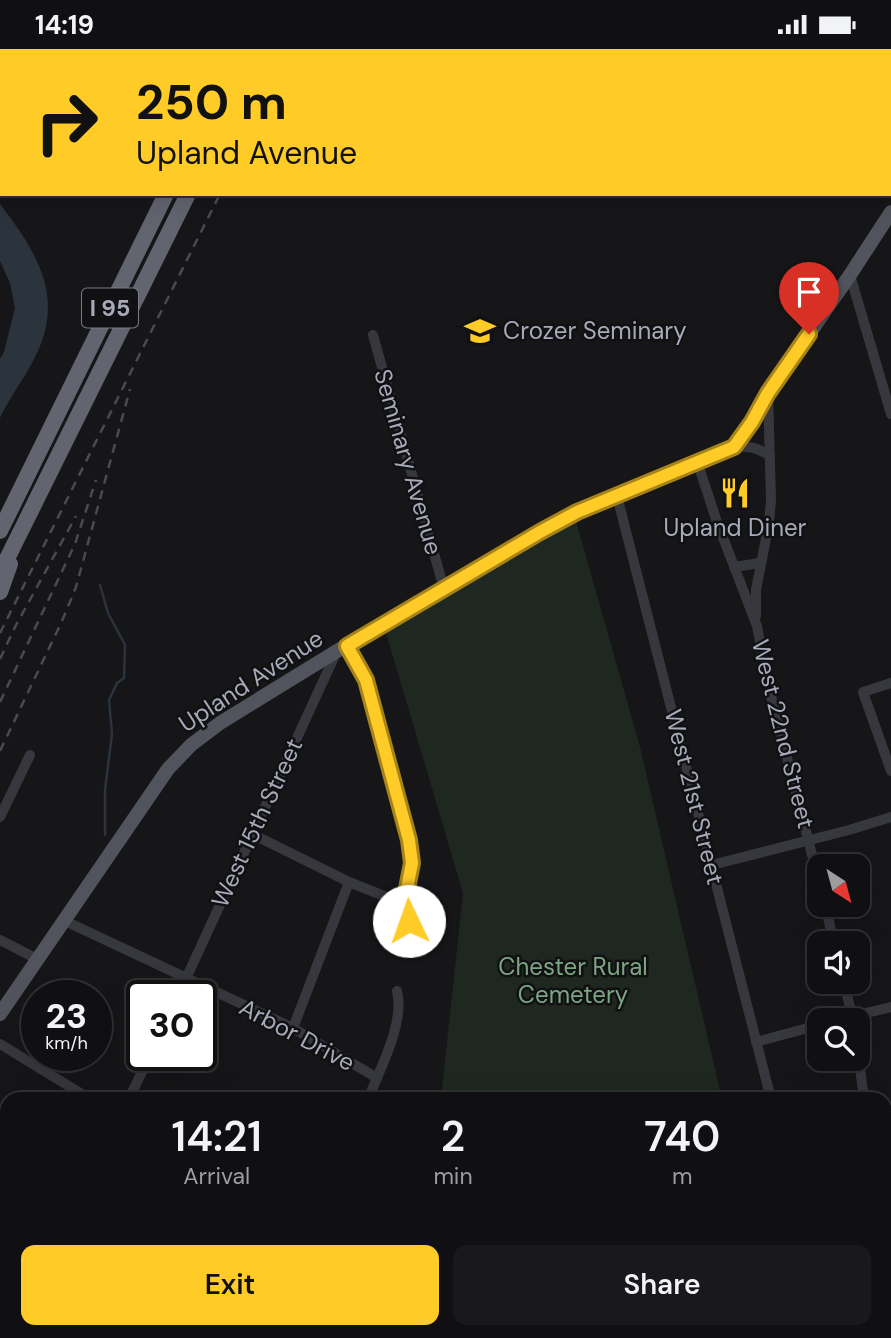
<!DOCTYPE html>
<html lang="en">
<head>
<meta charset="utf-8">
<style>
	body { margin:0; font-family:"DM Sans",sans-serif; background:#19191b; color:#f1f3f6; height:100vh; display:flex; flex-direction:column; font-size:26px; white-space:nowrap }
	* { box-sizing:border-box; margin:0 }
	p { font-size:23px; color:#9c9d9f }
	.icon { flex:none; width:38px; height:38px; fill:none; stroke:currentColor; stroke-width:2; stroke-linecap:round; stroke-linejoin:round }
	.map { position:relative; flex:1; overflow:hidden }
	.side { position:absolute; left:0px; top:1043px; width:892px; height:247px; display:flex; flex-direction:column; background:#101012; border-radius:21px 21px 0 0; box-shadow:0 7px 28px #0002,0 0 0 2px #303032 }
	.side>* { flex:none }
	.guide { position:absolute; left:0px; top:0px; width:892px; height:147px; box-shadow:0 7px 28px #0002,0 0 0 2px #303032; background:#ffcb27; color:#111; overflow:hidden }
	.needle { width:46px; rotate:144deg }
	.buttons { position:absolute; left:807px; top:805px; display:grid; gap:14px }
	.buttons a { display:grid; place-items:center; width:63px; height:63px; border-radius:14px; background:#101012; box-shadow:0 7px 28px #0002,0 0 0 2px #303032; font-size:35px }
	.speed { position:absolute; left:21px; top:931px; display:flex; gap:14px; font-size:35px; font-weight:700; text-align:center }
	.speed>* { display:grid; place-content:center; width:91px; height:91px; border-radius:50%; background:#101012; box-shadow:0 7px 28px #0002,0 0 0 2px #303032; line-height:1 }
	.speed small { font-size:18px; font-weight:400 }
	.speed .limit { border:4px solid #111; border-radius:10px; background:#fff; color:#111 }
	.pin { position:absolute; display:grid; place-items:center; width:60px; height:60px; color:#fff; margin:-72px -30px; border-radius:50% 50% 50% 0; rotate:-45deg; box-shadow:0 0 7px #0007 }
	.pin .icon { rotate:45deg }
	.me { position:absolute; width:77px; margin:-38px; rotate:357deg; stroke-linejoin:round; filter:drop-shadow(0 0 5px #0008) }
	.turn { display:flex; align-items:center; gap:24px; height:147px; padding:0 21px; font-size:32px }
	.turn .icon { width:91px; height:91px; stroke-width:2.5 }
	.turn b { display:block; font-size:49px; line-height:60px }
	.eta { display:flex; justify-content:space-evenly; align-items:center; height:119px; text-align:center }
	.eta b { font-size:42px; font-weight:600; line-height:49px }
	.button { display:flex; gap:14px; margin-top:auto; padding:14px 21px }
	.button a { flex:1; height:80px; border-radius:14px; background:#ffcb27; color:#111; font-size:28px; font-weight:600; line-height:80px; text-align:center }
	.button a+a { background:#19191b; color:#f1f3f6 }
	.status { display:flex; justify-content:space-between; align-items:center; height:49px; padding:0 35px; background:#101012; direction:ltr }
	.status svg { height:19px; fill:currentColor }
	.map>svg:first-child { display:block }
	.green { fill:#1e2720 }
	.water { fill:#2b333d }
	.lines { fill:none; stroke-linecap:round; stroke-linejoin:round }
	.stream { stroke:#2b333d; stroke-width:2.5 }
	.minor { stroke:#37373e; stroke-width:10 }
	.major { stroke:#52545d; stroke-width:14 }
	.highway { stroke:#62646f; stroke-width:16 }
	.rail { stroke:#494b53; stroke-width:2.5; stroke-dasharray:9 7; stroke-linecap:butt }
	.route-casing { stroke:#a68419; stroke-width:18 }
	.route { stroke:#ffcb27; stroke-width:12 }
	.labels { text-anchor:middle; stroke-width:5; stroke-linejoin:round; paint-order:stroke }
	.shield { fill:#111113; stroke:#7a7d87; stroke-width:2 }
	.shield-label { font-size:23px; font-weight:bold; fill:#a7abb9 }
	.poi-label { font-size:24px; fill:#a7abb9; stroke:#111113; text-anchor:start }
	.street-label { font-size:24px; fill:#a7abb9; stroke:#111113 }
	.park-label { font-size:24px; fill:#7ca683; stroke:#111113 }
</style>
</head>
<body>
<div class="status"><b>14:19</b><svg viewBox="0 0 49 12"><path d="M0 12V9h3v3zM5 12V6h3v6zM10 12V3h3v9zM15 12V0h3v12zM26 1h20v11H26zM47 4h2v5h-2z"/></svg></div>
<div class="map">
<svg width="891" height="1289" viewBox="0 0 891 1289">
	<rect width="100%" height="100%" fill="#161618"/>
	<g class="green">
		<polygon points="576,472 640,698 722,1050 441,1050 463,844 386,584"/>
		<polygon points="416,1283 647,1283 647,1289 415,1289"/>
	</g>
	<g class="water">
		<polygon points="468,0 728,0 718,2 473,2"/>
		<path d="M 0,155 C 36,202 66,248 35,308 C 25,329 10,347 0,369 L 0,310 L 4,303 L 15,259 L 10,234 L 0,212 Z"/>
	</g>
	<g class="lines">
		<polyline class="stream" points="100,536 108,564 125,596 124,629 117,634 109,651 112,685 105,741 105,786"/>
		<g class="minor">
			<polyline points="850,226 891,365"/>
			<polyline points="373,286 444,540"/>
			<path d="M 734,398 C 749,397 757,398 770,407"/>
			<polyline points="698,415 717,473 757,577 767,631 819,833"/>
			<polyline points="617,447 771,1050"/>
			<polyline points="734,518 760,514"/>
			<polyline points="756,567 756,541 769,474 771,451 768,344"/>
			<polyline points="347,597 366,631 409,791 412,814 404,855 409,871"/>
			<polyline points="891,634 863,643 891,722"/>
			<polyline points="0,768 30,706"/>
			<polyline points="252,785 349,833 404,855"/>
			<polyline points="712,816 849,781 891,768"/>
			<polyline points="825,856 834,894"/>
			<polyline points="65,872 293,979 377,1029"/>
			<polyline points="0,891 37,910"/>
			<polyline points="844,933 853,971"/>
			<polyline points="178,947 337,602"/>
			<polyline points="837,971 891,958"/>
			<polyline points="293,979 349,833"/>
			<polyline points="756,993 819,976"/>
			<polyline points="0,995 90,1050"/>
			<polyline points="858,1004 864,1050"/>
			<polyline points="129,1050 150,1006"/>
			<path d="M 368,1050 C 380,1020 405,974 397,942"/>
			<polyline points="886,1133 891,1131"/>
			<polyline points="886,1167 891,1183"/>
			<polyline points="0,1273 7,1277"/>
			<polyline points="18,1283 29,1289"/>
			<polyline points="5,1289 9,1283"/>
			<polyline points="127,1289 130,1283"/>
			<polyline points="235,1289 238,1283"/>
		</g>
		<g class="major">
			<polyline points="0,965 168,720 191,696 220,674 337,602 540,483 585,459 734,398 752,373 768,344 850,226 891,163"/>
			<polyline points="0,1110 7,1115"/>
			<polyline points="886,1240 891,1238"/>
			<polyline points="886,1253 891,1259"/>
			<polyline points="314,1283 327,1289"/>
			<polyline points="738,1289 770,1283"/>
			<polyline points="885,1289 891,1274"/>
		</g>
		<g class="highway">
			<polyline points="237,2 238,0"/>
			<polyline points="259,2 260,0"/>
			<polyline points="0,482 166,145"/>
			<polyline points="0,524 188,145"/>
			<polyline points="0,543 10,515"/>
		</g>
		<g class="rail">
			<polyline points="288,2 289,0"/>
			<polyline points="0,584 220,145"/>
			<polyline points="0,610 15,578 76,467"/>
			<polyline points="0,653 75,495 96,431"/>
			<polyline points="0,702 62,572 76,538 130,340"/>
		</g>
	</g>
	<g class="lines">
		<g class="route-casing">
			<polyline id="route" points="409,872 404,855 412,814 409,791 366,631 347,597 540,483 577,463 734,398 752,373 768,344 809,285"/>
		</g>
		<use href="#route" class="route"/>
	</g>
	<defs>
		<g id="school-bare" transform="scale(2.415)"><path d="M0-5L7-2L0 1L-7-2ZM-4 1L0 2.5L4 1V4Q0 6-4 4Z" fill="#ffcb27" stroke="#111113" stroke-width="2.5" paint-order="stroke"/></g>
		<g id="restaurant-bare" transform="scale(2.415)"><path d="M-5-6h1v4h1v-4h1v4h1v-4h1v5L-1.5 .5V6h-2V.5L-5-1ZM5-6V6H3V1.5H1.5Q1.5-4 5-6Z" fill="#ffcb27" stroke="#111113" stroke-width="2.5" paint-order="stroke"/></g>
	</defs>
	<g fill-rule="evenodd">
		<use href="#school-bare" x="480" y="282"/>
		<use href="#restaurant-bare" x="735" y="444"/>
	</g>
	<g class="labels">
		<rect class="shield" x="82" y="239.5" width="56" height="39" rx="5"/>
		<g class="shield-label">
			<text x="110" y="267">I 95</text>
		</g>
		<g class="poi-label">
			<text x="503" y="290">Crozer Seminary</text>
			<text x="735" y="487" text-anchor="middle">Upland Diner</text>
		</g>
		<g class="street-label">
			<text transform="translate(408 413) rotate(74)" y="8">Seminary Avenue</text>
			<text transform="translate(251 632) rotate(-33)" y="8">Upland Avenue</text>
			<text transform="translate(783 685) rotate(76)" y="8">West 22nd Street</text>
			<text transform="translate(694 748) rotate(76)" y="8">West 21st Street</text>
			<text transform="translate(257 774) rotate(-65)" y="8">West 15th Street</text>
			<text transform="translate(297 986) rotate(28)" y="8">Arbor Drive</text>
		</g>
		<g class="park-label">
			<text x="573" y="926">Chester Rural<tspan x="573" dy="28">Cemetery</tspan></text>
		</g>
	</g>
</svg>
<div class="buttons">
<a><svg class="needle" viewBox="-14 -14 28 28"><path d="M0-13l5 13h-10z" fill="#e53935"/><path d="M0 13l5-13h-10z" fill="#9c9d9f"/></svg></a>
<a><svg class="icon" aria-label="sound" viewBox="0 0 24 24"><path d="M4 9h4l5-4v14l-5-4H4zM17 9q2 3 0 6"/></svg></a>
<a><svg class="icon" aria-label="search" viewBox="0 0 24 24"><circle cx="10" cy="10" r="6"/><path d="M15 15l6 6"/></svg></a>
</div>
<div class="speed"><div>23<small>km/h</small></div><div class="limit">30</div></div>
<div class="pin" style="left:809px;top:285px;background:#d93025"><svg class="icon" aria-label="arrive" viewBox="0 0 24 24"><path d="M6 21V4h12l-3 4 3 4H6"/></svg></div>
<svg class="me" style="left:409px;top:872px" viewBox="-20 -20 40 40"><circle r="19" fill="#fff"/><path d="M0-13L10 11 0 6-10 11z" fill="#ffcb27"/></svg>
<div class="guide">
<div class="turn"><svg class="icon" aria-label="right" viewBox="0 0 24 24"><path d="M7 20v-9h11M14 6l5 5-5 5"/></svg><div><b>250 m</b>Upland Avenue</div></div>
</div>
<section class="side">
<div class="eta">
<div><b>14:21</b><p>Arrival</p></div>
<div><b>2</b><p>min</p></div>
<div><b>740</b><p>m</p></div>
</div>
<div class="button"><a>Exit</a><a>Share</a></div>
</section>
</div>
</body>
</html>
